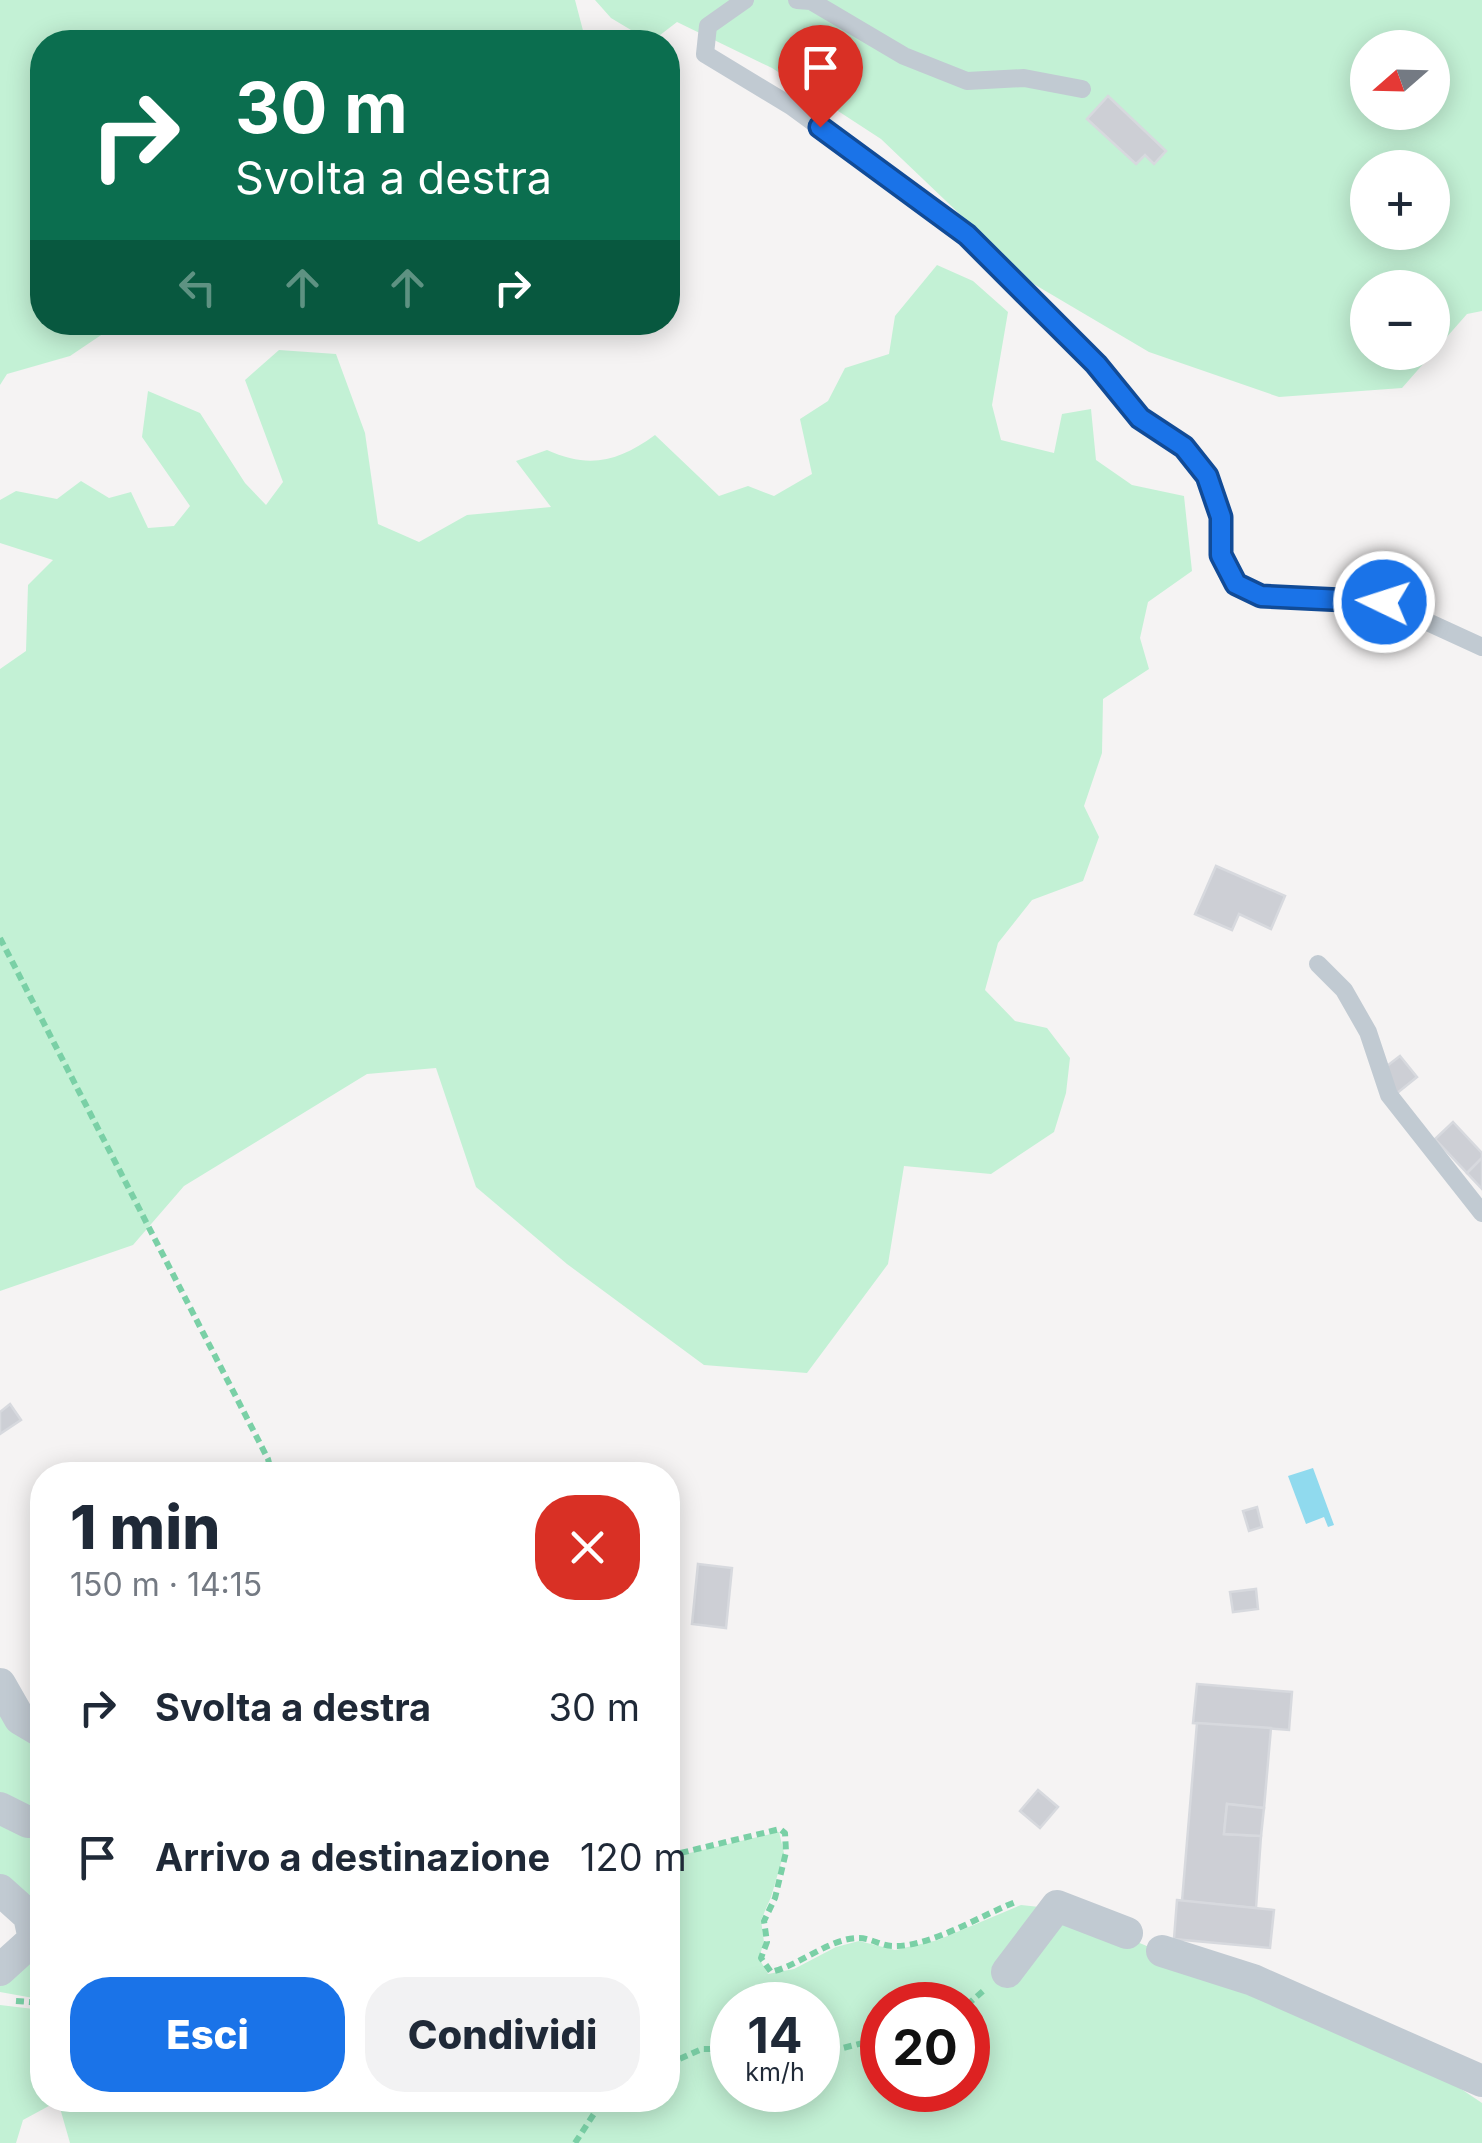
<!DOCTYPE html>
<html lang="it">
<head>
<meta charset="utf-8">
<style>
	body { margin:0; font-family:Inter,sans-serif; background:#f2f2f3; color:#1f2937; height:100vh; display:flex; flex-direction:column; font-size:38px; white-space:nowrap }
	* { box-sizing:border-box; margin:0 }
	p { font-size:32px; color:#747a83 }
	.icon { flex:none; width:55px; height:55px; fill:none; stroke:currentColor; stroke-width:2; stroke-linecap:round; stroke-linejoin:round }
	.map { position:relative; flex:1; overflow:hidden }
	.sheet { position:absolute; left:30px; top:1462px; width:650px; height:650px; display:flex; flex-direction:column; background:#fff; border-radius:40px; box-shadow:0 5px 25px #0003 }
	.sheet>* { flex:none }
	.top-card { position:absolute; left:30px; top:30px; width:650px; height:305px; border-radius:40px; box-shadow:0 5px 25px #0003; background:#0b6e4f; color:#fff; overflow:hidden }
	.needle { width:65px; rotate:250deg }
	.buttons { position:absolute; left:1350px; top:30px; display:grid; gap:20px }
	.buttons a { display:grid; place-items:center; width:100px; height:100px; border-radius:50%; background:#fff; box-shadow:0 5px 25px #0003; font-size:50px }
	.speed { position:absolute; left:710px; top:1982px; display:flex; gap:20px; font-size:50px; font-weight:700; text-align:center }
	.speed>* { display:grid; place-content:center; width:130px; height:130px; border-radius:50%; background:#fff; box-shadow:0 5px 25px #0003; line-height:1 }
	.speed small { font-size:25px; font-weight:400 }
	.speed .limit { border:15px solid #d22; background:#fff; color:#111 }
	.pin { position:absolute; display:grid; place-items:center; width:85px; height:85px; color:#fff; margin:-102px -42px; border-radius:50% 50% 50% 0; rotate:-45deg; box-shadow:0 0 10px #0007 }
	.pin .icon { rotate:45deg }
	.me { position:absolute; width:110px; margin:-55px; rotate:274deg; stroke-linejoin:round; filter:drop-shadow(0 0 8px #0008) }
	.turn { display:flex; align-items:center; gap:35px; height:210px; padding:0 40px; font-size:45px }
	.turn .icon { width:130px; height:130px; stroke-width:2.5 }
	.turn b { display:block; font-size:70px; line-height:85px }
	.lanes { display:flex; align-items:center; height:95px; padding:0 40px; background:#0003; justify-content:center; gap:50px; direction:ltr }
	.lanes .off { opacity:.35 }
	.round { display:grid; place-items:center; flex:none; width:105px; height:105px; border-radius:40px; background:#f2f2f3 }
	.overview { display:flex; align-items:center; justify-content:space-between; height:170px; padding:0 40px }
	h1 { font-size:60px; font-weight:800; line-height:75px }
	.button { display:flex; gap:20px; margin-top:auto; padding:20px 40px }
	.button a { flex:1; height:115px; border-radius:40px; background:#1a73e8; color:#fff; font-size:40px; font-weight:800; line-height:115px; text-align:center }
	.button a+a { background:#f2f2f3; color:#1f2937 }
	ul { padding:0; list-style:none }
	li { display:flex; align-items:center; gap:30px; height:150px; padding:0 40px }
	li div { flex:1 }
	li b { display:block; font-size:38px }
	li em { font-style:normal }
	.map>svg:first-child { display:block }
	.green { fill:#c3f1d5; fill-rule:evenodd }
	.water { fill:#90daee }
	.building { fill:#cdcfd5; stroke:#d7d9de; stroke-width:2.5 }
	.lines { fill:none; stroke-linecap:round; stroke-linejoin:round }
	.path { stroke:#7ad0a6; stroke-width:6; stroke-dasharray:8 5; stroke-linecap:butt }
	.lane { stroke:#c1cad2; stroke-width:18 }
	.street { stroke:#c1cad2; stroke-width:32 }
	.route-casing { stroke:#114b97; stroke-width:25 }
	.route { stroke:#1a73e8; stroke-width:18 }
</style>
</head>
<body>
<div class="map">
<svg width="1482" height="2143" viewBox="0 0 1482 2143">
	<rect width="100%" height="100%" fill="#f5f3f3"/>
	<g class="green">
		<polygon points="0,0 575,0 586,42 42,42 42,322 119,323 70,356 7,374 0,385"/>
		<path d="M 595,0 L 1482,0 L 1482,311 L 1467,314 L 1402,388 L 1279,397 L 1149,352 L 1032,283 L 881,139 L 772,68 L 677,22 L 651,42 L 611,18 ZM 1368,48 L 1432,48 L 1432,112 L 1368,112 ZM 1368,168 L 1432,168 L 1432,232 L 1368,232 ZM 1368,288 L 1432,288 L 1432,352 L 1368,352 Z"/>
		<path d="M 937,265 L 973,281 L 1008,312 L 992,405 L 1001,440 L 1054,453 L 1062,414 L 1091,409 L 1096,460 L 1132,485 L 1184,496 L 1192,571 L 1148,602 L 1140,638 L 1149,669 L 1103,699 L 1102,753 L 1084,806 L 1099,837 L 1083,881 L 1032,900 L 998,943 L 985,990 L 1015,1021 L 1047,1028 L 1070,1058 L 1066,1093 L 1054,1132 L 991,1174 L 904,1166 L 888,1264 L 807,1373 L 704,1365 L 567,1264 L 476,1187 L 436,1068 L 367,1074 L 184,1186 L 133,1245 L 0,1291 L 0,669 L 26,651 L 28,585 L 53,560 L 0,543 L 0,500 L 16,491 L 57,499 L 81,481 L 109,498 L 131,492 L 148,528 L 174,526 L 190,506 L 142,437 L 148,391 L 200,413 L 245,483 L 266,505 L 283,482 L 245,380 L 279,350 L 336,354 L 365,433 L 378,524 L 419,542 L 467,515 L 551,507 L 516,461 L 547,450 C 589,469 618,462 655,435 L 719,496 L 748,486 L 774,496 L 812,474 L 800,419 L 828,401 L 845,368 L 889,354 L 895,316 Z"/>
		<polygon points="0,1696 42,1738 42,1815 0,1801"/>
		<polygon points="0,1816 42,1827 42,1998 39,1999 0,1992 0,1977 39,1942 0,1880"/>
		<path d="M 779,1832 L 784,1853 L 771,1897 L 761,1920 L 764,1942 L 759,1958 L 768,1974 L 794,1969 L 836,1947 L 859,1941 L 895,1950 L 938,1940 L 1021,1905 L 1058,1909 L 1415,2058 L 1482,2103 L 1482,2143 L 70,2143 L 58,2101 L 23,2120 L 16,2143 L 0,2143 L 0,2005 L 42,2010 L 42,2100 L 668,2100 L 668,1858 ZM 732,2005 L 818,2005 L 818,2090 L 732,2090 ZM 882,2005 L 968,2005 L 968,2090 L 882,2090 Z"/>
	</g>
	<polygon class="water" points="1313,1468 1334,1525 1328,1527 1324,1517 1306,1524 1288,1476"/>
	<g class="building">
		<polygon points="1108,96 1166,151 1154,164 1145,155 1136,164 1087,119"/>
		<polygon points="1216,866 1285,896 1271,929 1239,914 1232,930 1195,914"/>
		<polygon points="1400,1056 1417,1077 1396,1094 1387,1066"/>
		<polygon points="1453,1122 1482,1153 1482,1158 1467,1173 1435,1139"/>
		<polygon points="1482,1158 1482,1189 1467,1173"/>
		<polygon points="10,1404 21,1420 0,1434 0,1412"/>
		<polygon points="1257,1507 1262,1527 1249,1531 1243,1511"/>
		<polygon points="698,1564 732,1568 726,1628 692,1624"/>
		<polygon points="1256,1589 1258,1609 1233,1612 1230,1592"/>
		<polygon points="1197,1684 1292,1692 1289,1730 1193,1723"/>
		<polygon points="1197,1723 1271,1728 1264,1808 1227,1804 1224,1834 1261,1836 1256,1908 1182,1901"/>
		<polygon points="1038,1790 1058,1807 1040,1828 1020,1811"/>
		<polygon points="1227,1804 1264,1808 1261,1836 1224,1834"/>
		<polygon points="1177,1900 1274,1910 1270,1948 1174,1939"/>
	</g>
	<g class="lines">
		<g class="path">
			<polyline points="0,938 268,1459 272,1475"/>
			<path d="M 668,1856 L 780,1829 L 785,1833 L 786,1852 L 775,1898 L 764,1921 L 767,1942 L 761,1958 L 771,1972 C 800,1965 829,1939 857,1938 C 870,1937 882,1947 895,1946 C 933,1946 983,1914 1018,1901"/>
			<polyline points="16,2001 42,2003"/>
			<polyline points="967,2005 983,1991"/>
			<polyline points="818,2049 839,2049 882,2038"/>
			<polyline points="668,2064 702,2049 732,2049"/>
			<polyline points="575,2143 603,2100"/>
		</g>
		<g class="lane">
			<polyline points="745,0 708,26 705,54 791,106 967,235 1096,364 1140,419 1184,447 1207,476 1221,517 1221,555 1236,584 1261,596 1384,602 1482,647"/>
			<polyline points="797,0 811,1 904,56 967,81 1024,78 1082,89"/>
			<polyline points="1318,964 1344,990 1368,1032 1389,1095 1482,1213"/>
		</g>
		<g class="street">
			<polyline points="0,1684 20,1719 42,1732"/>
			<polyline points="0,1808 28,1822 42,1820"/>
			<polyline points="0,1890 29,1916 34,1939 0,1970"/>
			<polyline points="1162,1951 1253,1980 1482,2081"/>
			<polyline points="1007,1972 1057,1906 1127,1933"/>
		</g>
	</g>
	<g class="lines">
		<g class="route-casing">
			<polyline id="route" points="820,127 967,235 1096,364 1140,418 1184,447 1207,476 1221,517 1221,555 1236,584 1261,596 1384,602"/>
		</g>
		<use href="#route" class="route"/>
	</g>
</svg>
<div class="buttons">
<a><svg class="needle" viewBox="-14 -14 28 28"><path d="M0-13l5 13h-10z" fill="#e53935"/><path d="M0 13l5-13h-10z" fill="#747a83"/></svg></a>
<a>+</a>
<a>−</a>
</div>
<div class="speed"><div>14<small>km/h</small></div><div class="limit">20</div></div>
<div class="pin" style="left:820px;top:127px;background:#d93025"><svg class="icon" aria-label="arrive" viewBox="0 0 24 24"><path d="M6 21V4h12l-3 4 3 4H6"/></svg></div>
<svg class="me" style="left:1384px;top:602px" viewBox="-20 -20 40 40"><circle r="17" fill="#1a73e8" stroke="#fff" stroke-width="3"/><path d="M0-11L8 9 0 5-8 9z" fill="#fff"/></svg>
<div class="top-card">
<div class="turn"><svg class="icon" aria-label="right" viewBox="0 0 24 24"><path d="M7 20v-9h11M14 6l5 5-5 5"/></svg><div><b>30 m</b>Svolta a destra</div></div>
<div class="lanes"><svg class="icon off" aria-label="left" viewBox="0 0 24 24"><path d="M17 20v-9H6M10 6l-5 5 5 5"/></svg><svg class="icon off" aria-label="ahead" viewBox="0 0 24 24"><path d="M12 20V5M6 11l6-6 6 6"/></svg><svg class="icon off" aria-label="ahead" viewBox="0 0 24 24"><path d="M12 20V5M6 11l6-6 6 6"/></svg><svg class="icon" aria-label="right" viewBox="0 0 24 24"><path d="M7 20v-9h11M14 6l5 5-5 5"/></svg></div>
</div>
<section class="sheet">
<div class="overview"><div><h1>1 min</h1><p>150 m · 14:15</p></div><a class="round" style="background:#d93025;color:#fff"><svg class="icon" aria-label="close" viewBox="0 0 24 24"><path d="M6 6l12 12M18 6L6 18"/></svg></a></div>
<ul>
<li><svg class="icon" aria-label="right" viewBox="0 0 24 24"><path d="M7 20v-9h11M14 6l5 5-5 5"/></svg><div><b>Svolta a destra</b></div><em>30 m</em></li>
<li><svg class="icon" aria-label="arrive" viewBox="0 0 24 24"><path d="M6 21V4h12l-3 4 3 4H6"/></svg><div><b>Arrivo a destinazione</b></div><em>120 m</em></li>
</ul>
<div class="button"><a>Esci</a><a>Condividi</a></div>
</section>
</div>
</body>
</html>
